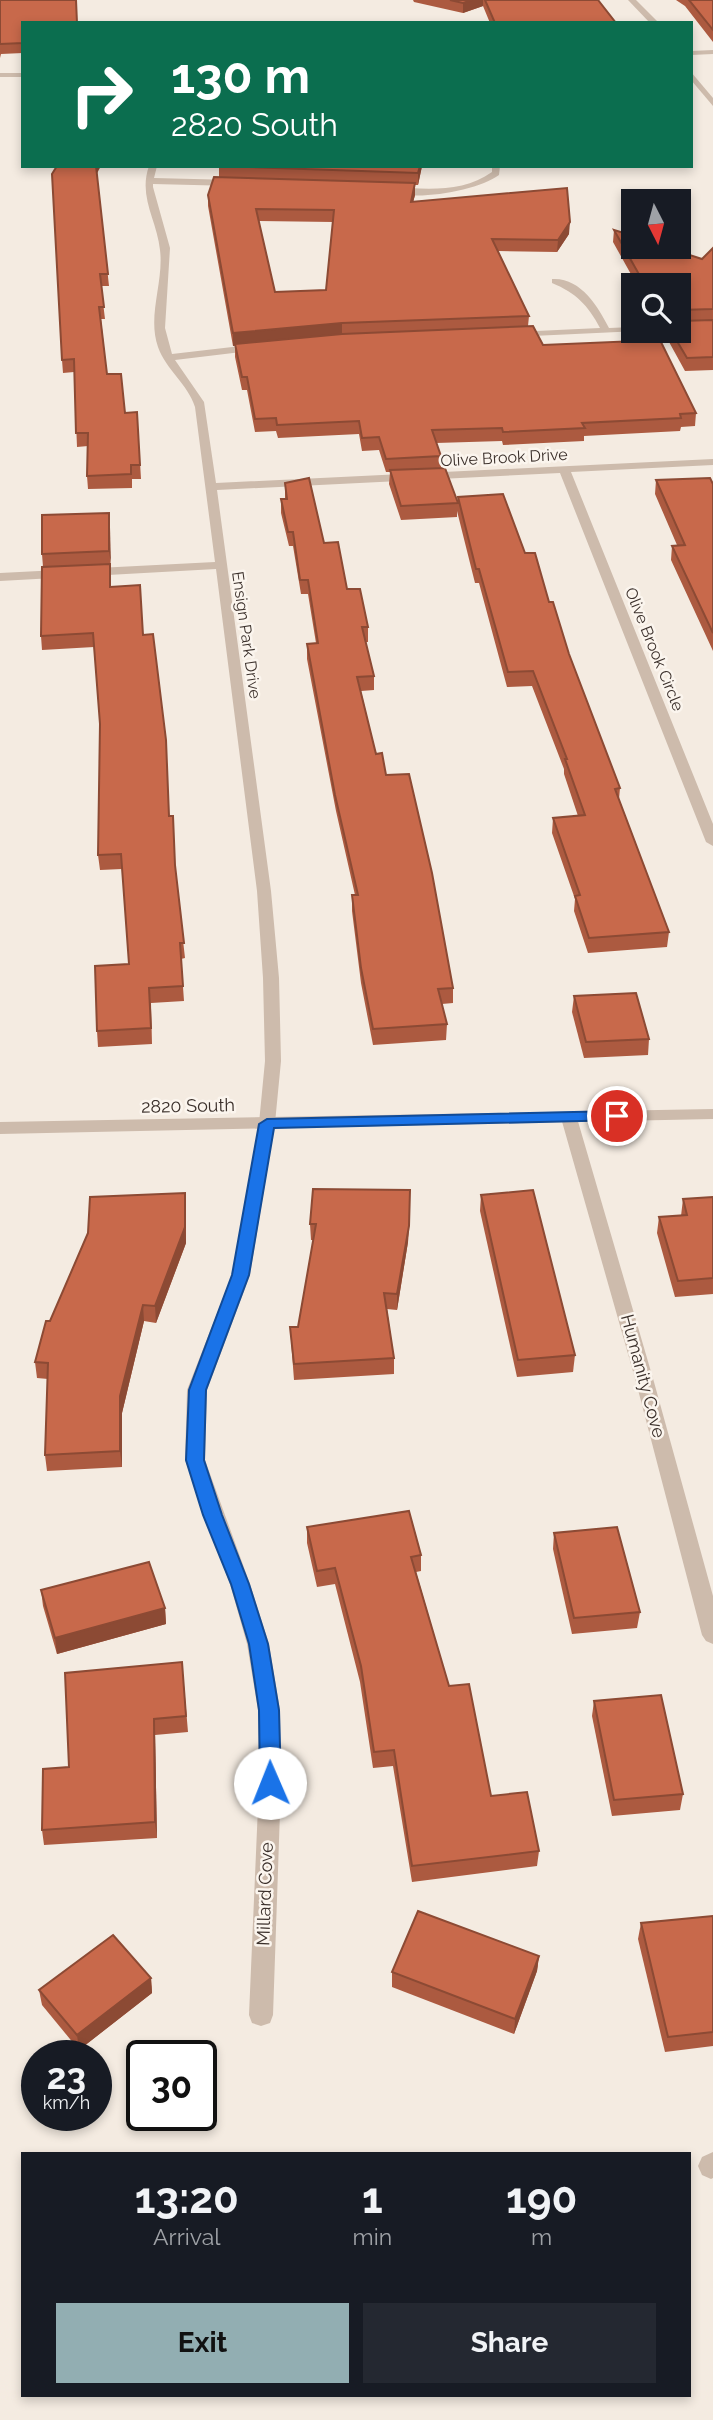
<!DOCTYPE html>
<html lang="en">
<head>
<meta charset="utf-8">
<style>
	body { margin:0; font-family:Raleway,sans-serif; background:#242831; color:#f1f3f6; height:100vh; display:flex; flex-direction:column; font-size:26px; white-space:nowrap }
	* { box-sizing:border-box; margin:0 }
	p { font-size:23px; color:#9ea1a6 }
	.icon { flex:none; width:38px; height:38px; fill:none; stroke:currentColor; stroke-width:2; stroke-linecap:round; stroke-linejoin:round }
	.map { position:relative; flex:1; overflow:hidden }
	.panel { position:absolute; left:21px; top:2152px; width:670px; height:245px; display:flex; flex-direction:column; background:#171b24; border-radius:0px; box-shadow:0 4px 10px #0003 }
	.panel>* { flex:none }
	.top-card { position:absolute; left:21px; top:21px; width:672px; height:147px; border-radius:0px; box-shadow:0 4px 10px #0003; background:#0b6e4f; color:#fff; overflow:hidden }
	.needle { width:46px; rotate:174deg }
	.tools { position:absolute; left:621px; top:189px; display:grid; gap:14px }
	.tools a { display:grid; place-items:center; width:70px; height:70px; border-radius:0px; background:#171b24; box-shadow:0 4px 10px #0003; font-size:35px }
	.speed { position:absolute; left:21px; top:2040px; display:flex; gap:14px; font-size:35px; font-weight:700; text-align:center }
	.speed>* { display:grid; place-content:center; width:91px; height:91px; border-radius:50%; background:#171b24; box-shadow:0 4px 10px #0003; line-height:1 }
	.speed small { font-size:18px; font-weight:400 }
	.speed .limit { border:4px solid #111; border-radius:10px; background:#fff; color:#111 }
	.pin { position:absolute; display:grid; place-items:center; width:60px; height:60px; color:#fff; margin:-30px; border:4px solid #fff; border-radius:50%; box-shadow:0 2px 7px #0007 }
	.me { position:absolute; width:77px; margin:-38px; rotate:359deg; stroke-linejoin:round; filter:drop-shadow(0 0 5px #0008) }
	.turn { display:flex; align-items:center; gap:24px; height:147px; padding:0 35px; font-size:32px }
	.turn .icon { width:91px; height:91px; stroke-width:2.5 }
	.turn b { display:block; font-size:49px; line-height:60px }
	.eta { display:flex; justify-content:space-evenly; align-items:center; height:119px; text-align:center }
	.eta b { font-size:42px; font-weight:700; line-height:49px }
	.button { display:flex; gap:14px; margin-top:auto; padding:14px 35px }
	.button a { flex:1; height:80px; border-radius:0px; background:#92aeb2; color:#111; font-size:28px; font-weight:700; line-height:80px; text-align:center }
	.button a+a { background:#242831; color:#f1f3f6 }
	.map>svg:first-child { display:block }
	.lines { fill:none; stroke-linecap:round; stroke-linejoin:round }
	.service { fill:#cdbbac; fill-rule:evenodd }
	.minor { fill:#cdbbac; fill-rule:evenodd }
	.tertiary { fill:#cdbbac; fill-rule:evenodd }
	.wall { fill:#ac5a40; fill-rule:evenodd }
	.shaded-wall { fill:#8c4a34 }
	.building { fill:#c8694b; stroke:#8c4a34; stroke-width:2; fill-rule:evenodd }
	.route { fill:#1a73e8; stroke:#114b97; stroke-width:2 }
	.labels { text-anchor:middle; stroke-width:5; stroke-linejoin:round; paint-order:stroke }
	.far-street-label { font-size:16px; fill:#3b302b; stroke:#fbf5ee }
	.street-label { font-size:18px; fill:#3b302b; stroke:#fbf5ee }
</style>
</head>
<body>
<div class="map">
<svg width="713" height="2420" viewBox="0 0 713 2420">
	<rect width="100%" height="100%" fill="#f4ebe1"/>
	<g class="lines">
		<polygon class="service" points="713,2152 713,2178 711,2179 702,2175 698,2166 702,2157"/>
		<g class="minor">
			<polygon points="628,0 636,0 659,23 650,23"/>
			<polygon points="691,72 713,98 713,106 691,80"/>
			<path d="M 149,166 L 157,166 L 154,178 L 234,180 L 238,183 L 234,186 L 153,184 L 153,187 L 170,248 L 165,328 L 172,354 L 259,344 L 264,347 L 259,350 L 175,360 L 204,402 L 216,483 L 713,459 L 713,465 L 571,472 L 713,824 L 713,846 L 706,842 L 560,473 L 217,490 L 271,891 L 279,978 L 281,1061 L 275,1123 L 250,1275 L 207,1390 L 205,1460 L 250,1584 L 269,1644 L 280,1710 L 281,1783 L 273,2015 L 270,2023 L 261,2026 L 252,2023 L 249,2015 L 259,1783 L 258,1710 L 247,1644 L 230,1584 L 185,1460 L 187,1390 L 232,1275 L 259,1123 L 265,1061 L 263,978 L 257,891 L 216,569 L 0,581 L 0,573 L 215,562 L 195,407 C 188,384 166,370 158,347 C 147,316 164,282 160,250 C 157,220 138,197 149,166 Z"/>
			<path d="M 492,166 L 500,166 L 499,175 C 478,191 409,203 388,190 L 392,187 C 426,189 463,193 492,172 Z"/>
			<path d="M 552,279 C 580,277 598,306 609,328 L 634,327 L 634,331 L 639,331 L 511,337 L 511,333 L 515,332 L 600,328 C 588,305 576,293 552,283 Z"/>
			<polygon points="569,1113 577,1118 654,1382 713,1596 713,1644 706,1641 702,1635 636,1382 561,1118"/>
		</g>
		<g class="tertiary">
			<polygon points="713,50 713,54 691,55 691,51"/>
			<rect x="0" y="73" width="23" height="4"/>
			<polygon points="713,1109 713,1119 0,1134 0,1122"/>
		</g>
	</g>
	<g class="wall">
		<polygon points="0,0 23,23 23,53 1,54 0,58"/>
		<polygon points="413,0 598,0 616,23 490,23 483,6 463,13 414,2"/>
		<polygon points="676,0 713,0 713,42 685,6"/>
		<path d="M 219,166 L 422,166 L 418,185 L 415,185 L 415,195 L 413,202 L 569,234 L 557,252 L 498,251 L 529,316 L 528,326 L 543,345 L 696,413 L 695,426 L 681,427 L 680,431 L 584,436 L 584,441 L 503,445 L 502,441 L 436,443 L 441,456 L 441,468 L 457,503 L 458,497 L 525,553 L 549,602 L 620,788 L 619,799 L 669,932 L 667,947 L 588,953 L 574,911 L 575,899 L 552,833 L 553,818 L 578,816 L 564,774 L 564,769 L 532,686 L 507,687 L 479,583 L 475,583 L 457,511 L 457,517 L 401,520 L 389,484 L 390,472 L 386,472 L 379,450 L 362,451 L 359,434 L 278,438 L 276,431 L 255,432 L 247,390 L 242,390 L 235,357 L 235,345 L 233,346 L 208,206 L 208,195 L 219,177 ZM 259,221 L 333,222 L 326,290 L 275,292 Z"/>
		<polygon points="97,175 109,286 101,286 105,319 101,319 107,374 125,413 137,412 141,479 132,479 132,488 88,489 87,476 88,446 77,447 74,372 63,373 62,360"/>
		<polygon points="614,230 702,259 713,248 713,370 685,371 663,331 679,331 679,285 637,285 613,242"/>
		<polygon points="656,480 713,484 713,651 671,560 672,546 677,545 655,494"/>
		<polygon points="285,483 324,543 347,589 368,627 368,642 366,642 374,676 374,690 361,691 376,754 386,775 453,988 453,1003 442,1004 447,1024 446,1040 373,1045 361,983 352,911 352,895 355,895 336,811 307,659 307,644 316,643 308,594 301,594 293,546 289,546 281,513 281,499 285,499"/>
		<polygon points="109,513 111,587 143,635 169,816 185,958 181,959 184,1001 151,1003 152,1044 98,1047 97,1031 129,964 122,869 100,870 98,855 100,724 94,647 42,650 41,636 43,567 42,554"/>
		<polygon points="574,996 649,1039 648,1055 584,1058 572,1012"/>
		<polygon points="410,1190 408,1242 397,1310 387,1309 394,1358 394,1374 294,1380 290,1327 298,1327 314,1240 311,1240 310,1224"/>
		<polygon points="481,1195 575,1355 573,1372 517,1377 480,1211"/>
		<polygon points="713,1197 713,1294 675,1297 657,1233 659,1217 681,1216 683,1199"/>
		<polygon points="186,1209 186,1243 156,1323 144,1321 122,1413 122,1467 47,1471 45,1455 48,1379 37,1378 35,1362 50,1321"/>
		<polygon points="307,1527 421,1555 421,1571 416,1572 449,1686 491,1796 539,1851 537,1866 412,1882 393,1766 373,1768 360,1682 335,1584 317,1587 307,1543"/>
		<polygon points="554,1533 640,1612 637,1628 572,1634 553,1549"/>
		<polygon points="41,1590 165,1608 166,1624 57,1654 43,1606"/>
		<polygon points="182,1662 188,1732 155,1735 157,1838 44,1845 42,1830 69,1767"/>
		<polygon points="594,1701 683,1794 680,1810 612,1816 592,1716"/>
		<polygon points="713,1916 713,2046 665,2052 638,1939 641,1923"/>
		<polygon points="539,1956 537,1971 514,2034 392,1987 392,1972"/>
		<polygon points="151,1978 152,1993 79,2050 42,2005 39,1990"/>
	</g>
	<g class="shaded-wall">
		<polygon points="472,0 483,0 483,6 463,13 463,3"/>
		<polygon points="95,166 101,166 96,175"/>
		<polygon points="420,166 422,166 418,185 418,173"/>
		<polygon points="415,183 415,195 410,214 411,202"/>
		<polygon points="570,222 569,234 557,252 558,240"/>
		<polygon points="342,323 342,335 233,346 233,333"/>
		<polygon points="109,513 110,527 111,565 109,551"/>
		<polygon points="185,1193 186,1243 156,1323 155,1306"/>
		<polygon points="409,1226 408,1242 397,1310 397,1294"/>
		<polygon points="143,1305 144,1321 122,1413 122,1467 120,1451 120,1396"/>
		<polygon points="165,1608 166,1624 57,1654 55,1638"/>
		<polygon points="154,1719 155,1735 157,1838 155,1822"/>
		<polygon points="539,1956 537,1971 514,2034 515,2019"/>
		<polygon points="151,1978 152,1993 79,2050 77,2035"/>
	</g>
	<g class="building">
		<polygon points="0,0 76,0 77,23 23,23 23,43 0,44"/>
		<polygon points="450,0 472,0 463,3"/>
		<polygon points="485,0 598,0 616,23 495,23"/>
		<polygon points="689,0 713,0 713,30"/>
		<polygon points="57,166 96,166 108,274 100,274 104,307 99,307 107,374 121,374 125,413 137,412 140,465 131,465 131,474 87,476 88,433 76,433 74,359 62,360 52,174"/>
		<polygon points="220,166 420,166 418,173"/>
		<path d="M 214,177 L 415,183 L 411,202 L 567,188 L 570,222 L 558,240 L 492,239 L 529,316 L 342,323 L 233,333 L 208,195 ZM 256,209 L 334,210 L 326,290 L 275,292 Z"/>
		<polygon points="614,230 634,236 634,247 665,247 702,259 713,248 713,309 680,310 679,312 679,285 645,285"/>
		<polygon points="679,320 680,321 713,320 713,357 687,358 671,331 679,331"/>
		<polygon points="533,326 543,345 660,340 696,413 680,414 681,418 582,423 585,428 503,432 502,428 432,430 441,456 386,459 379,437 362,438 359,421 277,425 276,418 255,419 247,377 242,377 235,344 342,334"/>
		<polygon points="445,468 458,503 401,506 390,470"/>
		<polygon points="309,478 324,543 338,542 347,589 360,589 368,627 362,627 374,676 357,677 376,754 382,753 386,775 409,774 432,873 453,988 438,989 447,1024 373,1029 361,968 352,895 358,895 335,795 307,644 318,643 308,580 300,580 293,532 288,532 281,499 287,499 285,483"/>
		<polygon points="710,478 713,484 713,633 672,546 685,545 656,480"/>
		<polygon points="503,494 525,553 535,553 549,602 553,602 569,654 620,788 615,789 669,932 589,938 575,896 580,895 553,818 585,815 565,759 567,759 533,671 508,672 479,569 476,569 458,497"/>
		<polygon points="109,513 109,551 42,554 42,515"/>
		<polygon points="110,564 110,587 140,585 143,635 153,634 166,740 169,816 173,816 175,865 184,943 180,943 183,986 149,988 151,1028 97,1031 95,966 129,964 121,854 98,855 100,724 93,633 41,636 42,567"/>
		<polygon points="636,993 649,1039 586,1042 574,996"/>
		<polygon points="313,1189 410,1190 409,1226 397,1294 384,1293 394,1358 294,1364 290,1327 298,1327 316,1224 310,1224"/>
		<polygon points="533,1190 575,1355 518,1360 481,1195"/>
		<polygon points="185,1193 185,1227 155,1306 143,1305 120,1396 120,1451 45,1455 48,1363 35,1362 46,1321 50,1321 88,1233 90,1197"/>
		<polygon points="713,1197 713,1278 678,1281 659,1217 687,1215 683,1199"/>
		<polygon points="409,1511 421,1555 411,1557 449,1686 469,1684 491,1796 527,1792 539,1851 412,1866 394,1750 374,1752 361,1666 335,1568 317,1571 307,1527"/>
		<polygon points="617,1527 640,1612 574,1618 554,1533"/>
		<polygon points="149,1562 165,1608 55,1638 41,1590"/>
		<polygon points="182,1662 186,1716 154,1719 155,1822 42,1830 43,1769 69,1767 65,1673"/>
		<polygon points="661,1695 683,1794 614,1800 594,1701"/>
		<polygon points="418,1911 539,1956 515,2019 392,1972"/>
		<polygon points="713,1916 713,2032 668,2037 641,1923"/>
		<polygon points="113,1935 151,1978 77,2035 39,1990"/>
	</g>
	<polygon class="route" points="617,1111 625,1116 623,1120 274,1128 249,1275 206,1390 204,1460 222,1515 249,1584 268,1644 279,1710 281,1783 278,1789 270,1792 263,1789 260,1783 259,1710 249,1644 231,1584 203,1515 186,1460 189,1390 232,1275 259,1124 267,1119"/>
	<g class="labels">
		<g class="far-street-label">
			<text transform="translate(504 457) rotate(-3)" y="6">Olive Brook Drive</text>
			<text transform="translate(247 635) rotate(82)" y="6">Ensign Park Drive</text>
			<text transform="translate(655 649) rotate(68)" y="6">Olive Brook Circle</text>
		</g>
		<g class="street-label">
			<text transform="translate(188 1106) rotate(-1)" y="6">2820 South</text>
			<text transform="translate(643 1376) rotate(75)" y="6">Humanity Cove</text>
			<text transform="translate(265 1894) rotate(-88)" y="6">Millard Cove</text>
		</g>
	</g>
</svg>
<div class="tools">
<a><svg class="needle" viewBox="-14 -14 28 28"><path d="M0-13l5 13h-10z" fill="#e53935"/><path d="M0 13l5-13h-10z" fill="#9ea1a6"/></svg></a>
<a><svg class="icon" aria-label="search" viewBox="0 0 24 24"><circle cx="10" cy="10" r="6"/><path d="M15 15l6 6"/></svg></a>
</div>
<div class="speed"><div>23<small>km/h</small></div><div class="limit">30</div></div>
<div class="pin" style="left:617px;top:1116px;background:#d93025"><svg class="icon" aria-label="arrive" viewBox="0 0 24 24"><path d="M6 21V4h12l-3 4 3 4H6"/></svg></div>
<svg class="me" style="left:270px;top:1783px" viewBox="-20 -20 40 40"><circle r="19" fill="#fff"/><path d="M0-13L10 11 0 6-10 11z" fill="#1a73e8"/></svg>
<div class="top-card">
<div class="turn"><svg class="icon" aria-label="right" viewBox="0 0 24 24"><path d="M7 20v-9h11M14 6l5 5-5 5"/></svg><div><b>130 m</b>2820 South</div></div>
</div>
<section class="panel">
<div class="eta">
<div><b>13:20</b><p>Arrival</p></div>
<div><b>1</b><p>min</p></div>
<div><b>190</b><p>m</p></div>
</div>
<div class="button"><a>Exit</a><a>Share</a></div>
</section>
</div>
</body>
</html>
